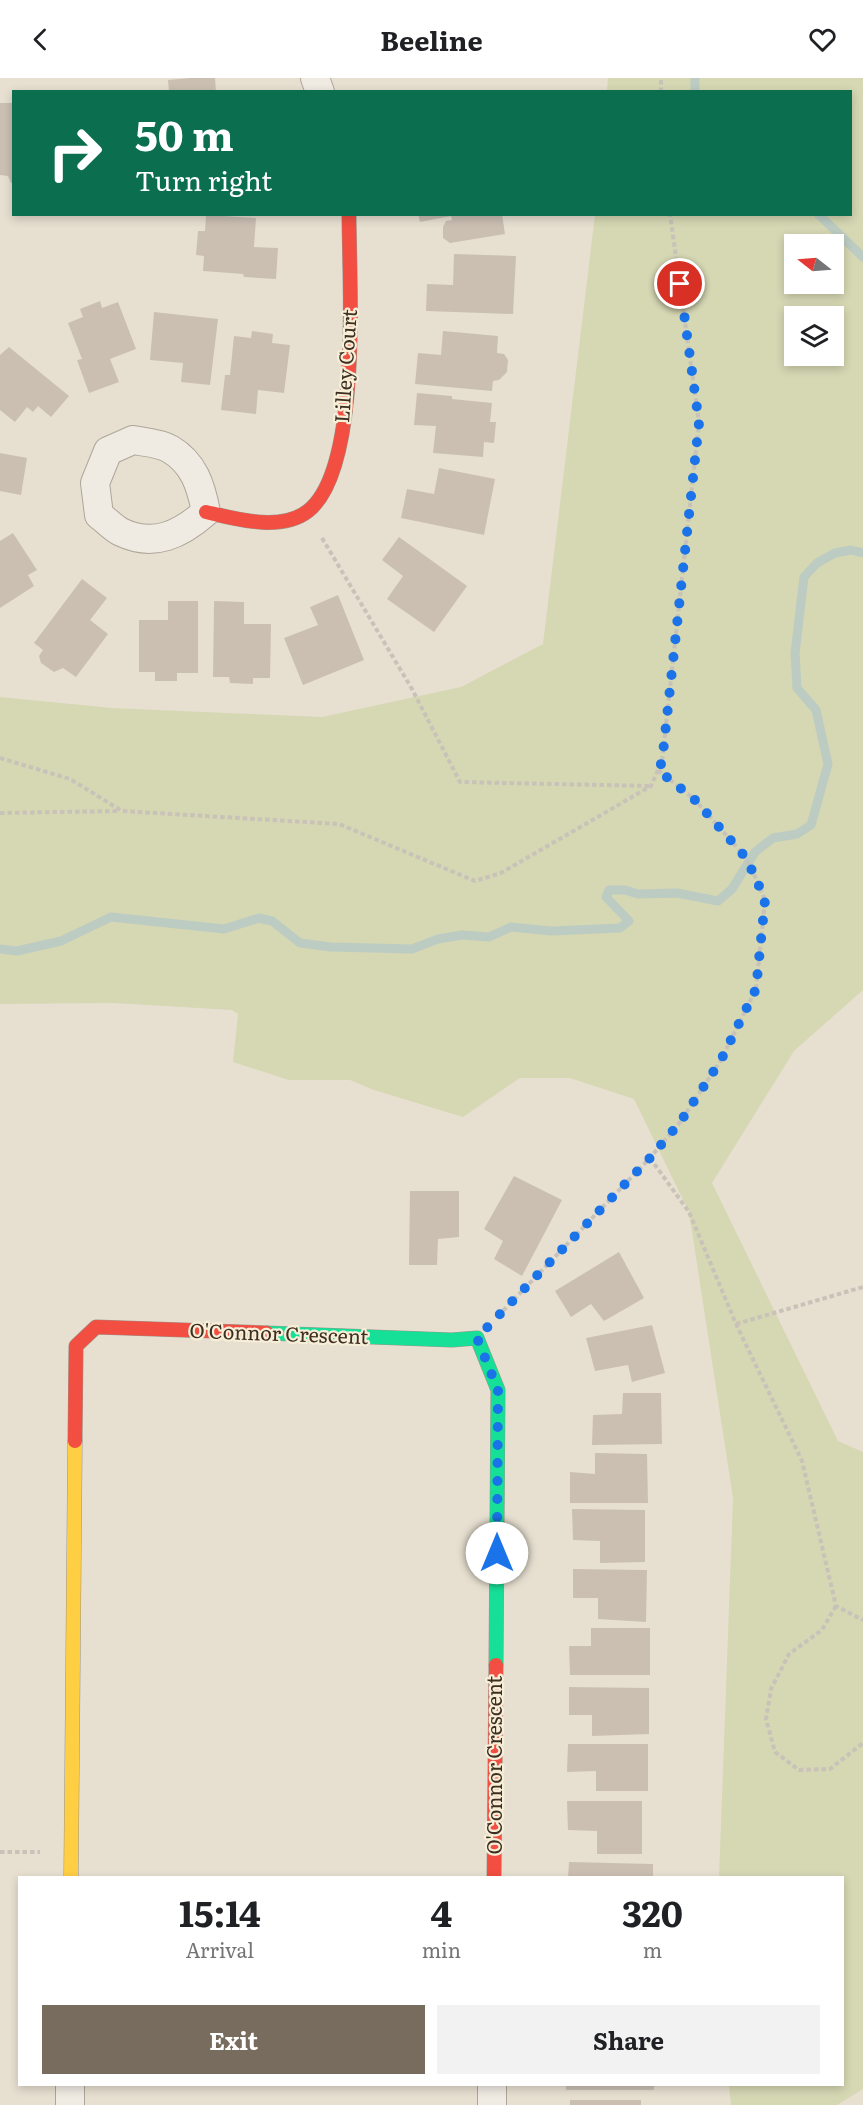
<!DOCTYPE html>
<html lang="en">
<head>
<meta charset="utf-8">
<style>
	body { margin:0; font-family:Literata,serif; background:#f2f2f2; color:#202124; height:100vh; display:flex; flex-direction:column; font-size:22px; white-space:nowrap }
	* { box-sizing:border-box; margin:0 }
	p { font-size:20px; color:#757577 }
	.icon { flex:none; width:33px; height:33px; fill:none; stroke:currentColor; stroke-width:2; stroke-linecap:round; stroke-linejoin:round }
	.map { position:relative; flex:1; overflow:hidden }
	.panel { position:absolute; left:18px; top:1798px; width:826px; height:210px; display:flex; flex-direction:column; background:#fff; border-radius:0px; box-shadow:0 3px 9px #0003 }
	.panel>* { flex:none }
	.banner { position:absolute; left:12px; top:12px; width:840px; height:126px; border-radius:0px; box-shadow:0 3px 9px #0003; background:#0b6e4f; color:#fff; overflow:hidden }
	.needle { width:39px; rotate:287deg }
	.tools { position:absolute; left:784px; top:156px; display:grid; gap:12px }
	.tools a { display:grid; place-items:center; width:60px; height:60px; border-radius:0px; background:#fff; box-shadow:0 3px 9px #0003; font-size:30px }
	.pin { position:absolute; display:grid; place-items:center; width:51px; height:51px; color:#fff; margin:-26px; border:3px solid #fff; border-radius:50%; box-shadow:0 2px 6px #0007 }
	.me { position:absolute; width:66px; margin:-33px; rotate:0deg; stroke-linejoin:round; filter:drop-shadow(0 0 4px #0008) }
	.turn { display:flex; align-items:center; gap:21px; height:126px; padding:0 24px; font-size:27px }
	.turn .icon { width:78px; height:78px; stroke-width:2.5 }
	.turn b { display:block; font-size:42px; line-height:51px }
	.eta { display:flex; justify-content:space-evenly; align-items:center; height:102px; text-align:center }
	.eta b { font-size:36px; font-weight:700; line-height:42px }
	.cta { display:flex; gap:12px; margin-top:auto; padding:12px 24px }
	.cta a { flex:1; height:69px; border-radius:0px; background:#786c5e; color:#fff; font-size:24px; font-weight:700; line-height:69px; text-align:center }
	.cta a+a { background:#f2f2f2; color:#202124 }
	header { display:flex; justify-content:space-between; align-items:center; height:78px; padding:0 24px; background:#fff; font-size:27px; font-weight:700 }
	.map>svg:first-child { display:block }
	.green { fill:#d6d7b3; fill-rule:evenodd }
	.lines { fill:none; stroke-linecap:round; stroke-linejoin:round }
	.stream { stroke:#bcccc2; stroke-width:9 }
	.building { fill:#cbbfb2 }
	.street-casing { stroke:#ada599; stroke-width:30 }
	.fast-casing { stroke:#9c958a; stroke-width:15 }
	.slow-casing { stroke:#9c958a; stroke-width:15 }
	.jam-casing { stroke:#9c958a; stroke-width:15 }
	.path { stroke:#c8c2b9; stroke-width:4; stroke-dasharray:4.5 3; stroke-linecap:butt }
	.street { stroke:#efebe3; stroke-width:28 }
	.fast { stroke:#16e098; stroke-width:14 }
	.slow { stroke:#ffcf43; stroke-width:14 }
	.jam { stroke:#f24e42; stroke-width:14 }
	.route { stroke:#1a73e8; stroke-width:10; stroke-dasharray:0 18 }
	.labels { text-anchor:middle; stroke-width:4.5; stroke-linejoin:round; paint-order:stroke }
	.street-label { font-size:20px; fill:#3d2e20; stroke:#f7eed8 }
</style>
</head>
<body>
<header><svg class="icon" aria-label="back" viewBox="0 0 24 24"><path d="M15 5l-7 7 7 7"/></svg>Beeline<svg class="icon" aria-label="heart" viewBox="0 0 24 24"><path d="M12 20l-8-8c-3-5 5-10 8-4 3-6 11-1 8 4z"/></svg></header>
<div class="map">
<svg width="863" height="2027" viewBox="0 0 863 2027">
	<rect width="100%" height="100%" fill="#e7e0d1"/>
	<path class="green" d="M 608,0 L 863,0 L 863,912 L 794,973 L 712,1105 L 838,1363 L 863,1374 L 863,2011 L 837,2027 L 731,2027 L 729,2007 L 843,2007 L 843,1800 L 719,1800 L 733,1420 L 689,1134 L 634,1021 L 570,1000 L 520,1000 L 463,1039 L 374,1012 L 350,1002 L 289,1002 L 233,984 L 238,936 L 232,932 L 113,925 L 0,926 L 0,619 L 112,630 L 322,639 L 461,609 L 543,566 L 595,137 L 850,136 L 850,14 L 607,13 ZM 834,166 L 834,206 L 795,206 L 795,166 ZM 795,238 L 834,238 L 834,278 L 795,278 Z"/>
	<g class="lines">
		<g class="stream">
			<polyline points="695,14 695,0"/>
			<polyline points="818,136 863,179"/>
			<polyline points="0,871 17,873 61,863 111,839 224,851 259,840 272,843 300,865 331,869 412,871 438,861 462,857 489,859 511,849 551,853 620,850 629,843 606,819 609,812 625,812 638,816 677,815 718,823 732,811 755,774 773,760 797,756 811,747 828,686 816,632 797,610 795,575 804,499 817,485 835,475 851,472 863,475"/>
		</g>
	</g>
	<g class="building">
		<polygon points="190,0 215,0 216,14 169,14 168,2"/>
		<polygon points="0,25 14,25 14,105 11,105 8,98 0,97"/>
		<polygon points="418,136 502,136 505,156 450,165 443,160 443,149 446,143 452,142 451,138 420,144"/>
		<polygon points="206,137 256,140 254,169 278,170 276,201 244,199 243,196 203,193 204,178 196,177 198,153 205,153"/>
		<polygon points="454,176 516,178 513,236 426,233 427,206 453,207"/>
		<polygon points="100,223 102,230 118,224 136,271 110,281 119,304 89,315 77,282 82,281 68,245 83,239 80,231"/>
		<polygon points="154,234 218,241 210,307 181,304 183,285 150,282"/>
		<polygon points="252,253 273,256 272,265 290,267 284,315 258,312 256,336 221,332 225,297 230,297 234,258 251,260"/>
		<polygon points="443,253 498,258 497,275 504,276 508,282 507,294 499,302 493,303 492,313 415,306 418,275 441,277"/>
		<polygon points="9,269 69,318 51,339 38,328 33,334 27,329 15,344 0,332 0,277"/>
		<polygon points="417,315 452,318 452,321 492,325 490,344 496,344 494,365 484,364 483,379 433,375 436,348 414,347"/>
		<polygon points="0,375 27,380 21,417 0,413"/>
		<polygon points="439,390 495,401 484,457 401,440 407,411 434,416"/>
		<polygon points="13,455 37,492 28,497 34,508 0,530 0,463"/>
		<polygon points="399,459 467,508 434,554 387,521 403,498 382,482"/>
		<polygon points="82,501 107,520 90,542 108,556 76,599 63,590 54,594 41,585 39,578 43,572 34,565"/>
		<polygon points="338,517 364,582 303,607 284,560 318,547 310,529"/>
		<polygon points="168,523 198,523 198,595 177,595 177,603 155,603 155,594 139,594 139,542 168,542"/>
		<polygon points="214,523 244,524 244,546 271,546 270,600 253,600 253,606 230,605 229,599 213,599"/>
		<polygon points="514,1098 562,1122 522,1198 494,1181 503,1163 484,1151"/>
		<polygon points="410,1113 459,1113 459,1159 438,1161 437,1187 409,1187"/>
		<polygon points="619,1174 644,1220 604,1243 591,1226 571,1239 555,1213"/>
		<polygon points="652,1247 665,1295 632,1304 628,1287 595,1293 586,1260"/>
		<polygon points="623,1315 661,1315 662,1366 592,1367 593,1337 622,1336"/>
		<polygon points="595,1375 647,1376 648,1425 570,1425 570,1394 595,1396"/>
		<polygon points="572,1431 645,1432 645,1484 600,1485 600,1463 573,1462"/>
		<polygon points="573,1491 647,1492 646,1544 598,1541 598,1520 573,1520"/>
		<polygon points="591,1550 650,1550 650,1597 570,1597 569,1568 591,1568"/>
		<polygon points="569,1609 649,1610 649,1656 592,1658 592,1637 569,1637"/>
		<polygon points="568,1666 648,1666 648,1713 596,1713 596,1693 567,1694"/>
		<polygon points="567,1723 642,1723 642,1776 597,1776 597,1753 568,1752"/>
		<polygon points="569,1784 653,1786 653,1800 568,1800"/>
		<rect x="566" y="2007" width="88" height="5"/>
		<rect x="570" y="2022" width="71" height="5"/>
	</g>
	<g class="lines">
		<g class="street-casing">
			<g id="street">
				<polyline points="315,0 320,14"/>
				<path d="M 133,362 C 144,364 160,365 170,371 C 194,385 201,408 206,434 C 181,456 154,470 121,454 C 113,450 106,442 99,437 L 95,405 L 108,373 Z"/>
				<polyline points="70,2027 70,2007"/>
				<polyline points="492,2027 492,2007"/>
			</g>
		</g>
		<g class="fast-casing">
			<polyline id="fast" points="267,1255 452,1262 477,1260 498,1312 496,1587"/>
		</g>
		<g class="slow-casing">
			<polyline id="slow" points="71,1800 75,1363"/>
		</g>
		<g class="jam-casing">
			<g id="jam">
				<path d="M 206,434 C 236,441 281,454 308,433 C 362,391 349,203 349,136"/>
				<polyline points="75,1363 76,1268 96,1249 267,1255"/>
				<polyline points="494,1800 496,1587"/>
			</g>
		</g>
		<g class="path">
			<polyline points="661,14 661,0"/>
			<polyline points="322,460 412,611 460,704 650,708"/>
			<polyline points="0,680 70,701 122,733 339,746 475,803 501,795 651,708 662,683 699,345 670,136"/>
			<polyline points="0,735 119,733"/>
			<polyline points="650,1080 689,1134 736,1246 802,1383 836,1528 863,1542"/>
			<polyline points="498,1238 650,1080 681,1043 721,982 756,911 765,822 753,794 742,775 695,722 658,692"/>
			<polyline points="736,1246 863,1209"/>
			<polyline points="836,1528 822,1552 789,1576 771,1611 766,1641 775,1674 799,1692 830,1691 863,1665"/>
			<polyline points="0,1774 40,1774"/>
		</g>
		<use href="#street" class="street"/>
		<use href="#fast" class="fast"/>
		<use href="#slow" class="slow"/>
		<use href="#jam" class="jam"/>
	</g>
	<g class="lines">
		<polyline class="route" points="497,1475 498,1312 477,1260 650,1080 681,1043 721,982 756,911 765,822 753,794 742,775 695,722 658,692 662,684 699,345 680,206"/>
	</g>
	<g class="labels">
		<g class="street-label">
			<text transform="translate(346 288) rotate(-86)" y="7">Lilley Court</text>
			<text transform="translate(279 1256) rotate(2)" y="7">O'Connor Crescent</text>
			<text transform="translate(495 1687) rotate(-90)" y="7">O'Connor Crescent</text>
		</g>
	</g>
</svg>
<div class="tools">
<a><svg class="needle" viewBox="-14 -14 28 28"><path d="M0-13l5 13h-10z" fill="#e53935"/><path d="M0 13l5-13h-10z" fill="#757577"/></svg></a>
<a><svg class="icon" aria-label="layers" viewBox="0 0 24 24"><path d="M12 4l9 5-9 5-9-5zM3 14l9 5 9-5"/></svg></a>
</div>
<div class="pin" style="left:680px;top:206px;background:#d93025"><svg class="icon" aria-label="arrive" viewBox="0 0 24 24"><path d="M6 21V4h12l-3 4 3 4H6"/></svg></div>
<svg class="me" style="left:497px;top:1475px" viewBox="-20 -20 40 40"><circle r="19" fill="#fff"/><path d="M0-13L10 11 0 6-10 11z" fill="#1a73e8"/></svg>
<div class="banner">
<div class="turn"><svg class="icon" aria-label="right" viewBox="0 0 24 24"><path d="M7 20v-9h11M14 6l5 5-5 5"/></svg><div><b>50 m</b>Turn right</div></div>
</div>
<section class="panel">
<div class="eta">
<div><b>15:14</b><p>Arrival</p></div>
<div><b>4</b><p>min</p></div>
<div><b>320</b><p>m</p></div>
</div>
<div class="cta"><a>Exit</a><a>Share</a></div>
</section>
</div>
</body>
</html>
